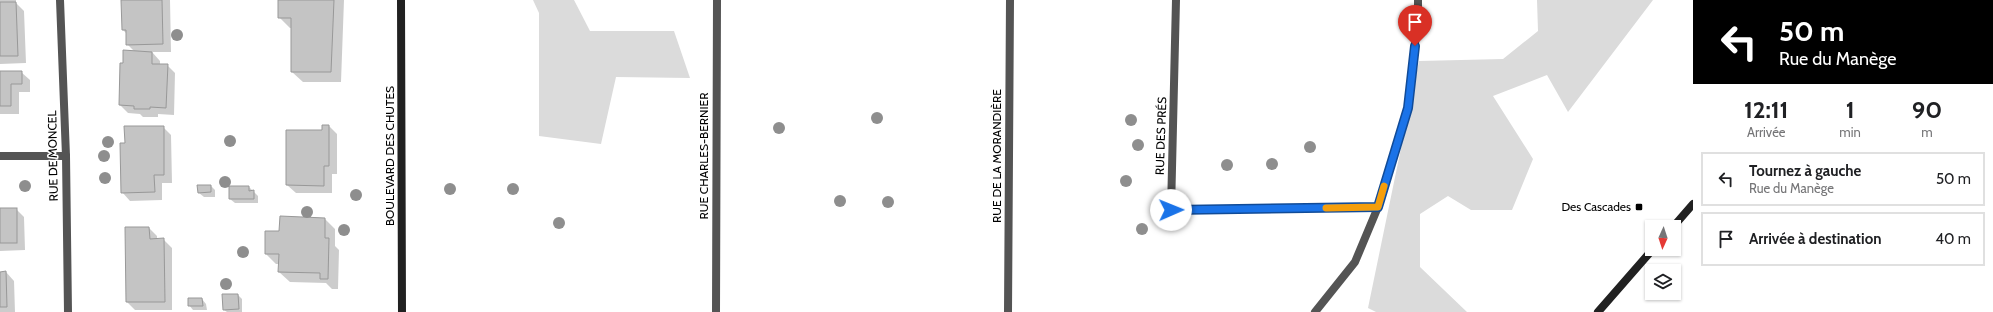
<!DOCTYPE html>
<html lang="fr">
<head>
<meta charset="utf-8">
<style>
	body { margin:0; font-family:Cabin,sans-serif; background:#f2f2f2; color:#202124; height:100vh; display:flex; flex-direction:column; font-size:15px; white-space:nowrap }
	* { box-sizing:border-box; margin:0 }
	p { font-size:13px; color:#757577 }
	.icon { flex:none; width:22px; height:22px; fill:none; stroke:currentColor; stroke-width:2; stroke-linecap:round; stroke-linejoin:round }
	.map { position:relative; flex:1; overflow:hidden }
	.drawer { display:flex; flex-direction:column; background:#fff; width:300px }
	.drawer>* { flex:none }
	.guide { background:#000; color:#fff; overflow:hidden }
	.needle { width:26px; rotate:183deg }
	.tools { position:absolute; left:1645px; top:220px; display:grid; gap:8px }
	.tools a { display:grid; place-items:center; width:36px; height:36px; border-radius:0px; background:#fff; box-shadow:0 1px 3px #0004; font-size:20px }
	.pin { position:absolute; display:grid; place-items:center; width:34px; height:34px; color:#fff; margin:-41px -17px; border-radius:50% 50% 50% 0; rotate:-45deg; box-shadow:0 0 4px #0007 }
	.pin .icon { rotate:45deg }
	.me { position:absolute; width:44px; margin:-22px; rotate:89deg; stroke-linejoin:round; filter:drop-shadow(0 0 3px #0008) }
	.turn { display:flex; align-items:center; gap:14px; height:84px; padding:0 20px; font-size:18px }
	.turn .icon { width:52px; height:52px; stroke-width:2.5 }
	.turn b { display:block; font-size:28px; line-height:34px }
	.eta { display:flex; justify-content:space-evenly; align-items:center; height:68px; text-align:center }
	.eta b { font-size:24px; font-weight:700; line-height:28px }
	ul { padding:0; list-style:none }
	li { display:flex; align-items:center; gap:12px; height:54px; margin:0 8px 6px; padding:0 12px; border:2px solid #e0e0e0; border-radius:0px }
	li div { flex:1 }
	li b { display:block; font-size:15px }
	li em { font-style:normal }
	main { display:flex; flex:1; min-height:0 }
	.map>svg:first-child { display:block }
	.green { fill:#dbdbdb }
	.shadow { fill:#0003 }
	.building { fill:#c4c4c4; stroke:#989898 }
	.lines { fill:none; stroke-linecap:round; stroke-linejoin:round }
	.street { stroke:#545454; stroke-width:8 }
	.secondary { stroke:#212121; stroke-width:8 }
	.tree { fill:#8e8e8e }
	.route-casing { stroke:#114b97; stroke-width:10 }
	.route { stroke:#1a73e8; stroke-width:7 }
	.slow { stroke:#f59e0b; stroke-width:7 }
	.poi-dot { fill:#000; stroke:#fff; stroke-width:1.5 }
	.labels { text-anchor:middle; stroke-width:3; stroke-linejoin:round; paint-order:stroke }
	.street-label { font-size:12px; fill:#000; stroke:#fff }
	.poi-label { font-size:12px; fill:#000; stroke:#fff; text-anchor:end }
</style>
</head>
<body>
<main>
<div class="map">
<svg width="1693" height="312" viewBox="0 0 1693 312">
	<rect width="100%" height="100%" fill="#fff"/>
	<g class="green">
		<polygon points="533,0 574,0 590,31 674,31 690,78 616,77 601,144 539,136 539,13"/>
		<polygon points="1537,0 1653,0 1568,112 1547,75 1493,96 1533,159 1512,210 1471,210 1448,196 1420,214 1420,267 1467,312 1376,312 1368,308 1419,61 1503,59 1538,31"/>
	</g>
	<g class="shadow">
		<polygon points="0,0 16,0 16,3 24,11 26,63 0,64"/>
		<polygon points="122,0 170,0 171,52 152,52 160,61 160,65 167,65 175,73 174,115 158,114 158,117 143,117 140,114 128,113 120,105 121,64 123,64 135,52 127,44 127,34 123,30"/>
		<polygon points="279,0 344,0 341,82 303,82 292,72 292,28 290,28 279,17"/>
		<polygon points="21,72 30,80 30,92 19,92 19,114 0,114 0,73"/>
		<polygon points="329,126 337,134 337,174 332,174 332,193 296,193 287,185 323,131"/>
		<polygon points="163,127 171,135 172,183 162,183 162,200 130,201 122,192 126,144"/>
		<polygon points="211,186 215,190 215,197 204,197 199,193"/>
		<polygon points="249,187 258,196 258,203 235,203 230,199"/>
		<polygon points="0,209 16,209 24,217 25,250 0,251"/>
		<polygon points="325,219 335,229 335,246 339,250 338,289 332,289 326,283 290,282 279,272 280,264 276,264 266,254 280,232"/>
		<polygon points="149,228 157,236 157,240 163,239 172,248 172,310 135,310 127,302"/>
		<polygon points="6,272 14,281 15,312 0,312 0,273"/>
		<polygon points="238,295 242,299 242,312 227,312 224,310"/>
		<polygon points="202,299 206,304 207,310 193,310 189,305"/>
	</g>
	<g class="building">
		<polygon points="121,0 162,0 163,44 126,45 126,30 122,30"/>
		<polygon points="278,0 334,0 331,72 291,72 291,18 278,18"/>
		<polygon points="0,2 16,2 18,56 0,56"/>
		<polygon points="123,50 152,52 152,64 168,64 166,108 150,107 150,109 134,109 134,106 119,105 120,63 123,63"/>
		<polygon points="0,71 22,71 22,84 11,84 11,106 0,106"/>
		<polygon points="322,125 329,125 329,166 324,166 324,186 286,185 286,130 322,130"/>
		<polygon points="124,126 164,126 164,175 154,175 155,192 121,193 120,143 125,143"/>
		<polygon points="197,185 211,185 211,192 198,193"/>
		<polygon points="229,186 249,186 249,191 254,190 254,199 229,199"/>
		<rect x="0" y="208" width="17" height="35"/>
		<polygon points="280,216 325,218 325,238 329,238 328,279 320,279 320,273 278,272 279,254 265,254 265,231 279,231"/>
		<polygon points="125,227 149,227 150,239 164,238 165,302 126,302"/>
		<polygon points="6,271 7,307 0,307 0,272"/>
		<polygon points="222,294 238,294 239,309 223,310"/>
		<polygon points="188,298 202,298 203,306 188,306"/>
	</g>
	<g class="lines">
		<g class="street">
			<polyline points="60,0 66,156 68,312"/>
			<polyline points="1176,0 1171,210 1378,207"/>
			<polyline points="0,156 66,156"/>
			<polyline points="716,312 717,0"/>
			<polyline points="1008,312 1010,0"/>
			<polyline points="1315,312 1355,262 1378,207 1408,108 1418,16 1418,0"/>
		</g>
		<g class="secondary">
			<polyline points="401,0 402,312"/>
			<polyline points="1673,227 1693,204"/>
			<polyline points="1598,312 1653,249"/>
		</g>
	</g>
	<g class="tree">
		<circle cx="177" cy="35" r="6"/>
		<circle cx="877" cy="118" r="6"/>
		<circle cx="1131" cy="120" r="6"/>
		<circle cx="779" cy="128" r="6"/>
		<circle cx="230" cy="141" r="6"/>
		<circle cx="108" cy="142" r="6"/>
		<circle cx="1138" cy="145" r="6"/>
		<circle cx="1310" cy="147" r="6"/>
		<circle cx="104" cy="156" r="6"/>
		<circle cx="1272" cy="164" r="6"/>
		<circle cx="1227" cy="165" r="6"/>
		<circle cx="105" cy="178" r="6"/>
		<circle cx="1126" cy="181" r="6"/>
		<circle cx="225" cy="182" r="6"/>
		<circle cx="25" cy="186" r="6"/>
		<circle cx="450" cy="189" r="6"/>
		<circle cx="513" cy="189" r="6"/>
		<circle cx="356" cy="195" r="6"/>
		<circle cx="840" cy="201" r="6"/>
		<circle cx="888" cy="202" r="6"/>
		<circle cx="307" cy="212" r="6"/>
		<circle cx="559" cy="223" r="6"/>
		<circle cx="1142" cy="229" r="6"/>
		<circle cx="344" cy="230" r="6"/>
		<circle cx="243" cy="252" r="6"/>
		<circle cx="226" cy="284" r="6"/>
	</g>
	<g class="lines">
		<g class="route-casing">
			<polyline id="route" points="1171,210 1378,207 1408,108 1415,46"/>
		</g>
		<use href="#route" class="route"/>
		<polyline class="slow" points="1326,208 1378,207 1384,186"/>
	</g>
	<rect class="poi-dot" x="1635" y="203" width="8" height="8" rx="2"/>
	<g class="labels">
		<g class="street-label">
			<text transform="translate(1161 136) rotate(-88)" y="4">RUE DES PRÉS</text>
			<text transform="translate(53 156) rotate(-91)" y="4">RUE DE MONCEL</text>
			<text transform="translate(390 156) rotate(-90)" y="4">BOULEVARD DES CHUTES</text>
			<text transform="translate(704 156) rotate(-90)" y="4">RUE CHARLES-BERNIER</text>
			<text transform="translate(997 156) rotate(-90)" y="4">RUE DE LA MORANDIÈRE</text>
		</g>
		<g class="poi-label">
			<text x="1631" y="211">Des Cascades</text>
		</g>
	</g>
</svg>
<div class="tools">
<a><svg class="needle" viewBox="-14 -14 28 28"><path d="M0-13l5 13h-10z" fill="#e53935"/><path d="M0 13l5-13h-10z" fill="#757577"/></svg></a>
<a><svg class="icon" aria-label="layers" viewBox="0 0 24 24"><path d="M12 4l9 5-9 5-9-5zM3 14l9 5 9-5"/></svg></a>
</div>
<div class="pin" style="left:1415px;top:46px;background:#d93025"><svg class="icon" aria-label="arrive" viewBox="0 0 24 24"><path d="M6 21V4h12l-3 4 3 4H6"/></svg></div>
<svg class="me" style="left:1171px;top:210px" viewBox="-20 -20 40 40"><circle r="19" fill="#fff"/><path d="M0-13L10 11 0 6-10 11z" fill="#1a73e8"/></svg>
</div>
<section class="drawer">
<div class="guide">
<div class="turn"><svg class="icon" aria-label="left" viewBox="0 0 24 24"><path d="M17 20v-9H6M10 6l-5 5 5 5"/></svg><div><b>50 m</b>Rue du Manège</div></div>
</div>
<div class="eta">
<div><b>12:11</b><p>Arrivée</p></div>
<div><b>1</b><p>min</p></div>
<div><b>90</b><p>m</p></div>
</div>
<ul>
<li><svg class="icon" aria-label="left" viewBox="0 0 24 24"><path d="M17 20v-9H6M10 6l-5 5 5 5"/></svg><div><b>Tournez à gauche</b><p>Rue du Manège</p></div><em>50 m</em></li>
<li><svg class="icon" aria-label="arrive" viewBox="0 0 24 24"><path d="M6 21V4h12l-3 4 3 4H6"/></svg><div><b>Arrivée à destination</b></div><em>40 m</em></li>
</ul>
</section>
</main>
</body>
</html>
